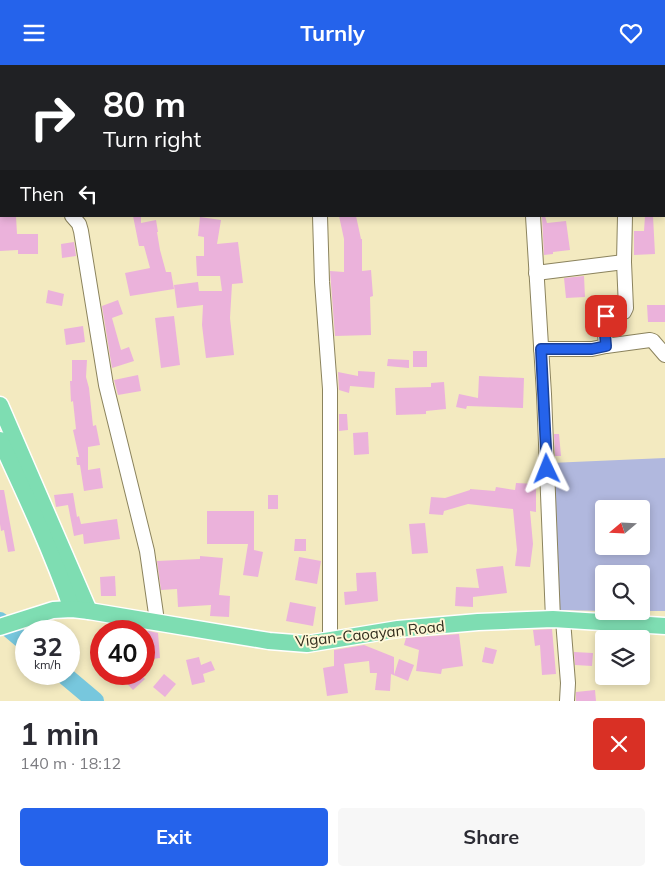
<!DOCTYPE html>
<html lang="en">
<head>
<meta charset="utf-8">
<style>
	body { margin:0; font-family:Mulish,sans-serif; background:#f7f7f7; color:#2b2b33; height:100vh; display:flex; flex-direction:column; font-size:19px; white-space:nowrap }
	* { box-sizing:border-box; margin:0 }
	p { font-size:16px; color:#7c7c81 }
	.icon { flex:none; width:28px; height:28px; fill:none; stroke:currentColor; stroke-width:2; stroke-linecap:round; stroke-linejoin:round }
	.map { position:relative; height:636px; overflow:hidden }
	.side { display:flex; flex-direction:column; background:#fff; flex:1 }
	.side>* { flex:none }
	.banner { position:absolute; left:0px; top:0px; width:665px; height:152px; box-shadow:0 2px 8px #0003; background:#202124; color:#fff; overflow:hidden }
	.needle { width:32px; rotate:251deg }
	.buttons { position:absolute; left:595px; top:435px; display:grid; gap:10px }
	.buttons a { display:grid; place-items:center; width:55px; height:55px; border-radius:5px; background:#fff; box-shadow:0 2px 8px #0003; font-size:25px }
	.speed { position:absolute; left:15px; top:555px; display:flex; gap:10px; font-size:25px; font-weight:700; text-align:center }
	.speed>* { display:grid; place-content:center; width:65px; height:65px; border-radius:50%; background:#fff; box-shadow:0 2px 8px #0003; line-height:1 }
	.speed small { font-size:12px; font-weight:400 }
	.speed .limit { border:8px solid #d22; background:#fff; color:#111 }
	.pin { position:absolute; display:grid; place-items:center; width:42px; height:42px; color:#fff; margin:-21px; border-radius:10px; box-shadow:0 2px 8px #0006 }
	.me { position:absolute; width:55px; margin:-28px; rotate:358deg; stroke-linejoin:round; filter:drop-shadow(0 0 4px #0008) }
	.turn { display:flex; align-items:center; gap:18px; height:105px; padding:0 20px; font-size:22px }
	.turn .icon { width:65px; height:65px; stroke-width:2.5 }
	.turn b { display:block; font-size:35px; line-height:42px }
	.then { display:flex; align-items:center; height:48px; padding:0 20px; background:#0003; gap:10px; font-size:19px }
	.round { display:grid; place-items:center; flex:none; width:52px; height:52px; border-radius:5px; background:#f7f7f7 }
	.summary { display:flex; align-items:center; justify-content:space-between; height:85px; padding:0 20px }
	h1 { font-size:30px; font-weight:700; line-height:38px }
	.action { display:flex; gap:10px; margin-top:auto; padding:10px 20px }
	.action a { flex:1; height:58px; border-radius:5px; background:#2563eb; color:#fff; font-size:20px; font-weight:700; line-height:58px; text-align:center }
	.action a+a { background:#f7f7f7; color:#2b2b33 }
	header { display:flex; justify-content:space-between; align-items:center; height:65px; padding:0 20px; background:#2563eb; color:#fff; font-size:22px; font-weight:700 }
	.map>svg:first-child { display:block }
	.green { fill:#b1b8de; fill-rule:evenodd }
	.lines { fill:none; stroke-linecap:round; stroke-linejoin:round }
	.river { stroke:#77c7dd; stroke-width:18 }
	.building { fill:#ebb2db }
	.minor-casing { stroke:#8b835d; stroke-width:16 }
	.major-casing { stroke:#fff; stroke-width:19 }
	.minor { stroke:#fff; stroke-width:14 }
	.major { stroke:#7eddb2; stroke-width:16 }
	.route-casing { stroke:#184099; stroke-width:12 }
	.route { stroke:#2563eb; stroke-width:9 }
	.labels { text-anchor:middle; stroke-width:4; stroke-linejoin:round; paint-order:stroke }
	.street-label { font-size:15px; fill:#312d1d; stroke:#fef7d6 }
</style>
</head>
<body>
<header><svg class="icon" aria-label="menu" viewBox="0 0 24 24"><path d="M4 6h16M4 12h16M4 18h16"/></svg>Turnly<svg class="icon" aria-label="heart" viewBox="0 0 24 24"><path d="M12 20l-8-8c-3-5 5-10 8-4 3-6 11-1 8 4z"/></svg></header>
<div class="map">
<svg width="665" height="636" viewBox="0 0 665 636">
	<rect width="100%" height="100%" fill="#f3eac0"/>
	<path class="green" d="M 665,393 L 665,546 L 641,546 L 641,509 L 604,509 L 604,546 L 558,545 L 550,398 ZM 604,444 L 641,444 L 641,481 L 604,481 Z"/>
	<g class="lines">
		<g class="river">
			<polyline points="0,556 26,578"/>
			<polyline points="63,609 95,636"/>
		</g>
	</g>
	<g class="building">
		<polygon points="0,151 16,151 17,169 38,169 38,189 18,189 18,185 0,186"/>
		<polygon points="133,151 141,151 141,158 156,155 158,167 157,167 160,185 166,207 171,207 174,224 130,231 125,208 150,203 144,181 139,181"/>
		<polygon points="339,151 356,151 361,174 362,174 362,206 371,205 373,231 370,232 371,270 335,271 330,206 344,207 344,174"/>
		<polygon points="545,151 547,158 566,156 570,185 553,187 553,189 544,190 542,152"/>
		<polygon points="645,151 653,151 655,189 634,190 634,166 644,166"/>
		<polygon points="200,152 221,155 217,179 238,177 243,218 232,219 230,253 234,290 206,293 202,260 203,240 177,243 174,220 198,217 199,226 222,226 220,211 197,211 196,191 204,191 204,172 198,171"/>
		<polygon points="74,177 76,191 62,193 61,179"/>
		<polygon points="584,211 585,232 566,233 564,213"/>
		<polygon points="48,225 64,229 62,241 46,238"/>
		<polygon points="118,235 123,249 112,253 121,285 129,282 134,296 112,303 102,241"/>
		<polygon points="647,240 665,240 665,257 648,257"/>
		<polygon points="174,251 180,300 161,303 155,253"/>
		<polygon points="83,261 85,277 66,280 64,264"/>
		<rect x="413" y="286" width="14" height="16"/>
		<polygon points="388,294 409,295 409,303 387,301"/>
		<polygon points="72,295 87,295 86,312 89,323 93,361 96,360 100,380 88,382 88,405 100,403 103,423 84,426 80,400 77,400 76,392 79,392 73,365 76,364 73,336 71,337 70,316 72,316"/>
		<polygon points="358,306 375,307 374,323 350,321 349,328 339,325 338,307 358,311"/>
		<polygon points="138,310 141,326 118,330 114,315"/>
		<polygon points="479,311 524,313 523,343 467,341 466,344 456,342 459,329 478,333"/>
		<polygon points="444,317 446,344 426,346 426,349 396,350 395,323 431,322 431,318"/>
		<polygon points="339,349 347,349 348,365 339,366"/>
		<polygon points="368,367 369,389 354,390 353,368"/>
		<polygon points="554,369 559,369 561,391 555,391"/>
		<polygon points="516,418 536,419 536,447 530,446 533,479 530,502 515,501 517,485 513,444 468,439 444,446 443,450 429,449 431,432 445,433 470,425 470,424 495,426 496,422 515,425"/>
		<polygon points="0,425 4,425 15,486 8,487 4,465 1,466 0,459"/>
		<polygon points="73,428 77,452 79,451 81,459 117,454 120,474 84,479 83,469 74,471 68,440 56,442 54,430"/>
		<rect x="268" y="430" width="10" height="14"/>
		<polygon points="207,446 254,446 254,485 263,487 258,512 243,510 248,479 207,479"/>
		<polygon points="425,458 428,488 412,489 409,459"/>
		<polygon points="295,474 306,474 306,486 294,486"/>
		<polygon points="200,491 223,493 219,530 230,531 229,552 210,551 211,540 178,542 177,524 161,525 157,496 200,494"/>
		<polygon points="299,492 321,496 317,519 295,515"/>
		<polygon points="503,501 507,528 473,532 473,542 455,541 456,522 479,523 476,504"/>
		<polygon points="376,507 378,536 345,540 344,527 357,526 356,508"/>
		<polygon points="115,511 116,531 101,531 100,512"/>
		<polygon points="290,537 316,542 313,561 286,556"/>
		<polygon points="552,564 556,609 542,610 540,580 535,581 533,565"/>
		<polygon points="149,566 158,568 160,593 144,595 144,567"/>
		<polygon points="459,569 463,601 442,604 441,609 416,606 419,585 404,580 406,573"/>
		<polygon points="364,580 394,592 394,610 399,594 414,600 408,616 391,609 390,626 375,625 377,608 370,608 369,596 344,599 348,628 327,631 323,603 334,601 334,585"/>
		<polygon points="485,582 497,585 493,599 482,597"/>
		<polygon points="574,587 593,588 592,601 575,600"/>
		<polygon points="199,592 201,600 211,596 215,605 203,609 205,617 192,620 186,595"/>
		<polygon points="118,609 140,609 145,614 133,625"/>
		<polygon points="164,609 176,619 165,632 153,622"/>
		<polygon points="595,625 596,636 576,636 576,627"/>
	</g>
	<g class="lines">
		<g class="minor-casing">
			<g id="minor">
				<polyline points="526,0 526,1"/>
				<polyline points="0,126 1,127"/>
				<polyline points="72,151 79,159 81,166 106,320 147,486 157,556"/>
				<polyline points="320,151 322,217 330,324 330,575"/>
				<polyline points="533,151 544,329 553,554"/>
				<polyline points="536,208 624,197"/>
				<polyline points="606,281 650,275 653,276 665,290"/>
				<polyline points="541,284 592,284 606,281 604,257 605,253 610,249 624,247 626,243 624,197 625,151"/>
				<polyline points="563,555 568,618 567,636"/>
			</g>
		</g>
		<g class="major-casing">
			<g id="major">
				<polyline points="0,340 89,546"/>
				<path d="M 0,375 C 26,431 52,487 72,544"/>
				<polyline points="0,562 53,545 72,544 89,546 269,576 307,579 398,564 478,557 553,554 665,561"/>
			</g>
		</g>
		<use href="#minor" class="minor"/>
		<use href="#major" class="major"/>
	</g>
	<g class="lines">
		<g class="route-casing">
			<polyline id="route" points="547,404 541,284 592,284 606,281 604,257 606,251"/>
		</g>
		<use href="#route" class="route"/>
	</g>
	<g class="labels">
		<g class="street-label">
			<text transform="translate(370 569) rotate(-6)" y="5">Vigan-Caoayan Road</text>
		</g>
	</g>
</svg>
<div class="buttons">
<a><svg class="needle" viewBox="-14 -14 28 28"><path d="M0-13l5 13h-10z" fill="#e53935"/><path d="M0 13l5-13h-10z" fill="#7c7c81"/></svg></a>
<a><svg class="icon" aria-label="search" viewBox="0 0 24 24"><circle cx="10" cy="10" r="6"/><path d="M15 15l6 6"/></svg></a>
<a><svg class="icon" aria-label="layers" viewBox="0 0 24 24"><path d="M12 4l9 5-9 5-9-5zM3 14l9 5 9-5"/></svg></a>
</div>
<div class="speed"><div>32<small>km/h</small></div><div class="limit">40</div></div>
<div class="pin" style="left:606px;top:251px;background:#d93025"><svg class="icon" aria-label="arrive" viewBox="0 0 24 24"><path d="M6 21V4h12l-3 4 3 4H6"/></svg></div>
<svg class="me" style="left:547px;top:404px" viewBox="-20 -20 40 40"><path d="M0-17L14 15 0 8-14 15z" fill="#2563eb" stroke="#fff" stroke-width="4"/></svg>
<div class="banner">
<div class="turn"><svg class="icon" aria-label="right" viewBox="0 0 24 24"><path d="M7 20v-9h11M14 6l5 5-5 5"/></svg><div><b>80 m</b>Turn right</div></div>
<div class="then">Then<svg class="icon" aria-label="left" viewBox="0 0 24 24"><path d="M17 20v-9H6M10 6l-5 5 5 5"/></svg></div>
</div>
</div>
<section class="side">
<div class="summary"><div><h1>1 min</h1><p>140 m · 18:12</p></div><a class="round" style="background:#d93025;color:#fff"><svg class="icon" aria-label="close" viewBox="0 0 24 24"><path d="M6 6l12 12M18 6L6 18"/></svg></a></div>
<div class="action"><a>Exit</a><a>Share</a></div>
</section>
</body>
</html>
